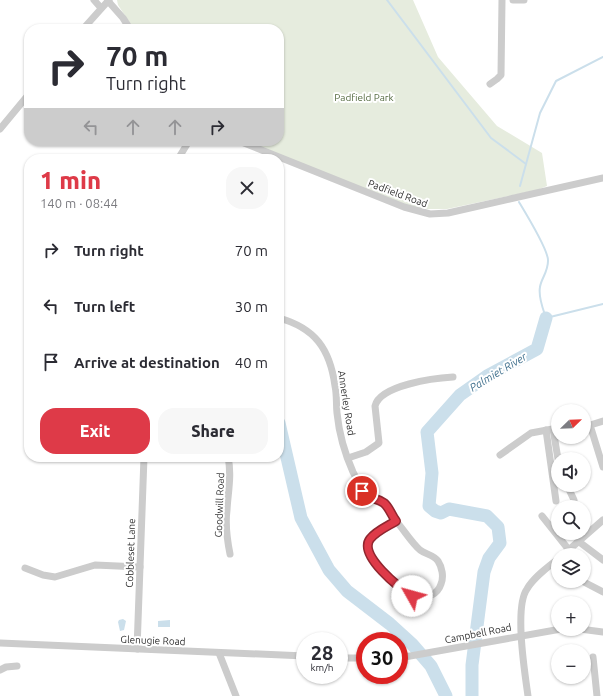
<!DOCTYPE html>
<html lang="en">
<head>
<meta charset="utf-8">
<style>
	body { margin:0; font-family:Ubuntu,sans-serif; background:#f7f7f7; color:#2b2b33; height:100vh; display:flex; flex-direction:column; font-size:15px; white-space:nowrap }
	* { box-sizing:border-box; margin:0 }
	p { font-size:13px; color:#7c7c81 }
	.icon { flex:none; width:22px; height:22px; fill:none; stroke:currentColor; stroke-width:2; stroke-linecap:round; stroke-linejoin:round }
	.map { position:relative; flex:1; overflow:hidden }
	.panel { position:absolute; left:24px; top:154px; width:260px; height:308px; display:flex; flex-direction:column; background:#fff; border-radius:16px; box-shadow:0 1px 3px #0004 }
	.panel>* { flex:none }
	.guide { position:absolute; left:24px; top:24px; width:260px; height:122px; border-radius:16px; box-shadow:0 1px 3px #0004; background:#fff; color:#2b2b33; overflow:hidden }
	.needle { width:26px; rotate:67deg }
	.fabs { position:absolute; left:551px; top:404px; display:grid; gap:8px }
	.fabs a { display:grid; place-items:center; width:40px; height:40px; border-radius:50%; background:#fff; box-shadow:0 1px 3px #0004; font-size:20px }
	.speed { position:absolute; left:296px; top:632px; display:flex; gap:8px; font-size:20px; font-weight:700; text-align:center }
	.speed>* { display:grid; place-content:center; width:52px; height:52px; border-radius:50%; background:#fff; box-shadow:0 1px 3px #0004; line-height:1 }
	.speed small { font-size:10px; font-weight:400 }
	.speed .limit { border:6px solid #d22; background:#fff; color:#111 }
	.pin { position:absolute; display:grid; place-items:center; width:34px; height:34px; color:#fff; margin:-17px; border:2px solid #fff; border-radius:50%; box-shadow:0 1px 4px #0007 }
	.me { position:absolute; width:44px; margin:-22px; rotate:308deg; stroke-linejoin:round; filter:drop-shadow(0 0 3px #0008) }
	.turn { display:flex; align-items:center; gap:14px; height:84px; padding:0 16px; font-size:18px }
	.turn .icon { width:52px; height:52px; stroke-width:2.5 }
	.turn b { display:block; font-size:28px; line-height:34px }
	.lanes { display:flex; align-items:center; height:38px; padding:0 16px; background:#0003; justify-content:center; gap:20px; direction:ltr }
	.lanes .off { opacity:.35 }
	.round { display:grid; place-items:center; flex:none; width:42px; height:42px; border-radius:16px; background:#f7f7f7 }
	.head { display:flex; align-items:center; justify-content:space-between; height:68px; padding:0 16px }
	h1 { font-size:24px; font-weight:800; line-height:30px; color:#de3a48 }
	.primary-button { display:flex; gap:8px; margin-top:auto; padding:8px 16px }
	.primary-button a { flex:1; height:46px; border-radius:16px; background:#de3a48; color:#fff; font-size:16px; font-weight:800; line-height:46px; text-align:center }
	.primary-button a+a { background:#f7f7f7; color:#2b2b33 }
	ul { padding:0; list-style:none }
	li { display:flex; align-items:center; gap:12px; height:56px; padding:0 16px }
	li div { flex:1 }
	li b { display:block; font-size:15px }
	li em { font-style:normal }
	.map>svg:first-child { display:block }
	.green { fill:#e6ecde }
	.water { fill:#cbdfeb }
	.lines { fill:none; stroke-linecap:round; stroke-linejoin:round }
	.stream { stroke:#cbdfeb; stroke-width:2 }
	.river { stroke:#cbdfeb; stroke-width:13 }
	.minor { stroke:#ccc; stroke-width:7 }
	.route-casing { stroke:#90262f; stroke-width:10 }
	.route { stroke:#de3a48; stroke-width:7 }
	.labels { text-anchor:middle; stroke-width:4; stroke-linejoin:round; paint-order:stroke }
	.park-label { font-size:10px; fill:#53693f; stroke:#fff }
	.street-label { font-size:10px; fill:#2f2f2f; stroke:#fff }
	.water-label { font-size:11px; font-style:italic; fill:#41718e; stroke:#fff }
</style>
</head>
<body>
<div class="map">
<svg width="603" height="696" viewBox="0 0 603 696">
	<rect width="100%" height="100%" fill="#fff"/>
	<polygon class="green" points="117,0 413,0 438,57 497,126 542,153 547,186 537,190 447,209 424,209 405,205 246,141 279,141 279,29 134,29 118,5"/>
	<g class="water">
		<polygon points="123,619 126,621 124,630 120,631 118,622 119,620"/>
		<polygon points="170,620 170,627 158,627 158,621"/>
	</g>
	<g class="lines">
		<g class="stream">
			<polyline points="387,0 491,138 526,164"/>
			<polyline points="520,186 540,113 556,81 603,57"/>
			<path d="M 519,202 C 525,212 549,251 548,261 C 548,272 541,279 540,287 C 538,297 543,309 546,318 L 603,304"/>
		</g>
		<g class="river">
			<polyline points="279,423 301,518 329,570 347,591 390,624 412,644 431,666 446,696"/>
			<polyline points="472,696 472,665 484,572 489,558 500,543 498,527 487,516 449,509 441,513 435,511 429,506 432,473 427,432 460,395 487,376 537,349 546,318"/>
		</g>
		<g class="minor">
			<polyline points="94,0 101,8"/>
			<polyline points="513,0 524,0"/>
			<polyline points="108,1 123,18 130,29"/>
			<polyline points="83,29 109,0"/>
			<polyline points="490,84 497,79 501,75 502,0"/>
			<polyline points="0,129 29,94"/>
			<polyline points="239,141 404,207 430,214 448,213 603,178"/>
			<polyline points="178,159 189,141"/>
			<path d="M 279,318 C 315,328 330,349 335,386 C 337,395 336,404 337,413 C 339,433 345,454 353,472 C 357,479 360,490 367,496 C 371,499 376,499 381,501 C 388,504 391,514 395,520 L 396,521 C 404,530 411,542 420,550 C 425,554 434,555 438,561 C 442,567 444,577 441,584 C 438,594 426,600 416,598 C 410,596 404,590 399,586 C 387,576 362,556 370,539 L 396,521"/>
			<polyline points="590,425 603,467"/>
			<polyline points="584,427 603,421"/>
			<polyline points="553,429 558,459"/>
			<polyline points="546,430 556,501"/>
			<polyline points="500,455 531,433 558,428"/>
			<path d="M 228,457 C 232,475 228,492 227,510 C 225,525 227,539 230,554"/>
			<path d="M 348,458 L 366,452 L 379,443 L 375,406 C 380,385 435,378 453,377"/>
			<polyline points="567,485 574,500"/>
			<polyline points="542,516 569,550"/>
			<polyline points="578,541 603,560"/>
			<polyline points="563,555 603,520"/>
			<polyline points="25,568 43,575 55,577 95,565 140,567"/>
			<polyline points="582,581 603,592"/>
			<polyline points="580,629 603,632"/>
			<polyline points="0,643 305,656"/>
			<polyline points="137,649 144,457"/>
			<polyline points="219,653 236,696"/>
			<polyline points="593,657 597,696"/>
			<polyline points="339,658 365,658"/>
			<polyline points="399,658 561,629"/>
			<polyline points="0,670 6,667 17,666"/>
			<path d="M 528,696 C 525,674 514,607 527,589 C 534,577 547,568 558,559"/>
		</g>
	</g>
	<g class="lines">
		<g class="route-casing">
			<path id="route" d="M 362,491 C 369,500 376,497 384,503 C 389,507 392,516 396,521 C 388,526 376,531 370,539 C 358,555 400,589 412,596"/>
		</g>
		<use href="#route" class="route"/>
	</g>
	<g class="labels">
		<g class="park-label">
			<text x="364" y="101">Padfield Park</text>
		</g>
		<g class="street-label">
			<text transform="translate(398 193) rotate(20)" y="4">Padfield Road</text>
			<text transform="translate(347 403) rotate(81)" y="4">Annerley Road</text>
			<text transform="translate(219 505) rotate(-88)" y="4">Goodwill Road</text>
			<text transform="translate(130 553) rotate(-88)" y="4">Cobbleset Lane</text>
			<text transform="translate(478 633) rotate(-11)" y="4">Campbell Road</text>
			<text transform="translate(153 640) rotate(2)" y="4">Glenugie Road</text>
		</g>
		<g class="water-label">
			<text transform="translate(498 372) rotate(-31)" y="4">Palmiet River</text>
		</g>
	</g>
</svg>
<div class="fabs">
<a><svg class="needle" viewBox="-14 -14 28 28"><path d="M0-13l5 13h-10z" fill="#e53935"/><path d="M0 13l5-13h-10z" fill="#7c7c81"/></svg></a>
<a><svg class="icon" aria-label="sound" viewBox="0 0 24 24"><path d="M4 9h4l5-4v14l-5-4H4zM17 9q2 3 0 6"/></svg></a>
<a><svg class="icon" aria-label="search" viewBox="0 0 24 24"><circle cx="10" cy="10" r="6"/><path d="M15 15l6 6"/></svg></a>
<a><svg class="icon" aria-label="layers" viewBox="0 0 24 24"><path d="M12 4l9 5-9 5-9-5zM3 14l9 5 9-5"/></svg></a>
<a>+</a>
<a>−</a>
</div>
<div class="speed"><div>28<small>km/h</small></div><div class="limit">30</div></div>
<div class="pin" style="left:362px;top:491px;background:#d93025"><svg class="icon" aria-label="arrive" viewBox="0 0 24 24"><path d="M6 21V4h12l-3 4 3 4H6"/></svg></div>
<svg class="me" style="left:412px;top:596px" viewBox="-20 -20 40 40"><circle r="19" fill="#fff"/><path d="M0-13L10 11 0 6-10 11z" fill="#de3a48"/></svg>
<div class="guide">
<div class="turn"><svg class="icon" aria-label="right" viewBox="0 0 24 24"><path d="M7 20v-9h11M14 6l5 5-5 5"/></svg><div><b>70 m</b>Turn right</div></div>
<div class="lanes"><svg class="icon off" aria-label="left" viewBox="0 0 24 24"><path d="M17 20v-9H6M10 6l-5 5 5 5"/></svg><svg class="icon off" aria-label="ahead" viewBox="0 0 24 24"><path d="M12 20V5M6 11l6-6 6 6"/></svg><svg class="icon off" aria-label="ahead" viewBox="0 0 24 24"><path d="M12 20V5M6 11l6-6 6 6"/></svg><svg class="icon" aria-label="right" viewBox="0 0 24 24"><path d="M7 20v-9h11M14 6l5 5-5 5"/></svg></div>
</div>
<section class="panel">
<div class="head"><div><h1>1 min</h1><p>140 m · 08:44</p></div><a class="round"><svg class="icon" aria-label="close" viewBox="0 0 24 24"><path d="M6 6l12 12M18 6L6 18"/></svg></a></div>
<ul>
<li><svg class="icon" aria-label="right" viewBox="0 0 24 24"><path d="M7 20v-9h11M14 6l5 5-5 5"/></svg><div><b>Turn right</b></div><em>70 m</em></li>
<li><svg class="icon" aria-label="left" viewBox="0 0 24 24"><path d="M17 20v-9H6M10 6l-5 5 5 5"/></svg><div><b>Turn left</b></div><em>30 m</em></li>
<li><svg class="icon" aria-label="arrive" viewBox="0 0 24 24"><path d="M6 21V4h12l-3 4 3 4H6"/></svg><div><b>Arrive at destination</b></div><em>40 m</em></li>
</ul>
<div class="primary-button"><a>Exit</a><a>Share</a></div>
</section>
</div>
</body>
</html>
